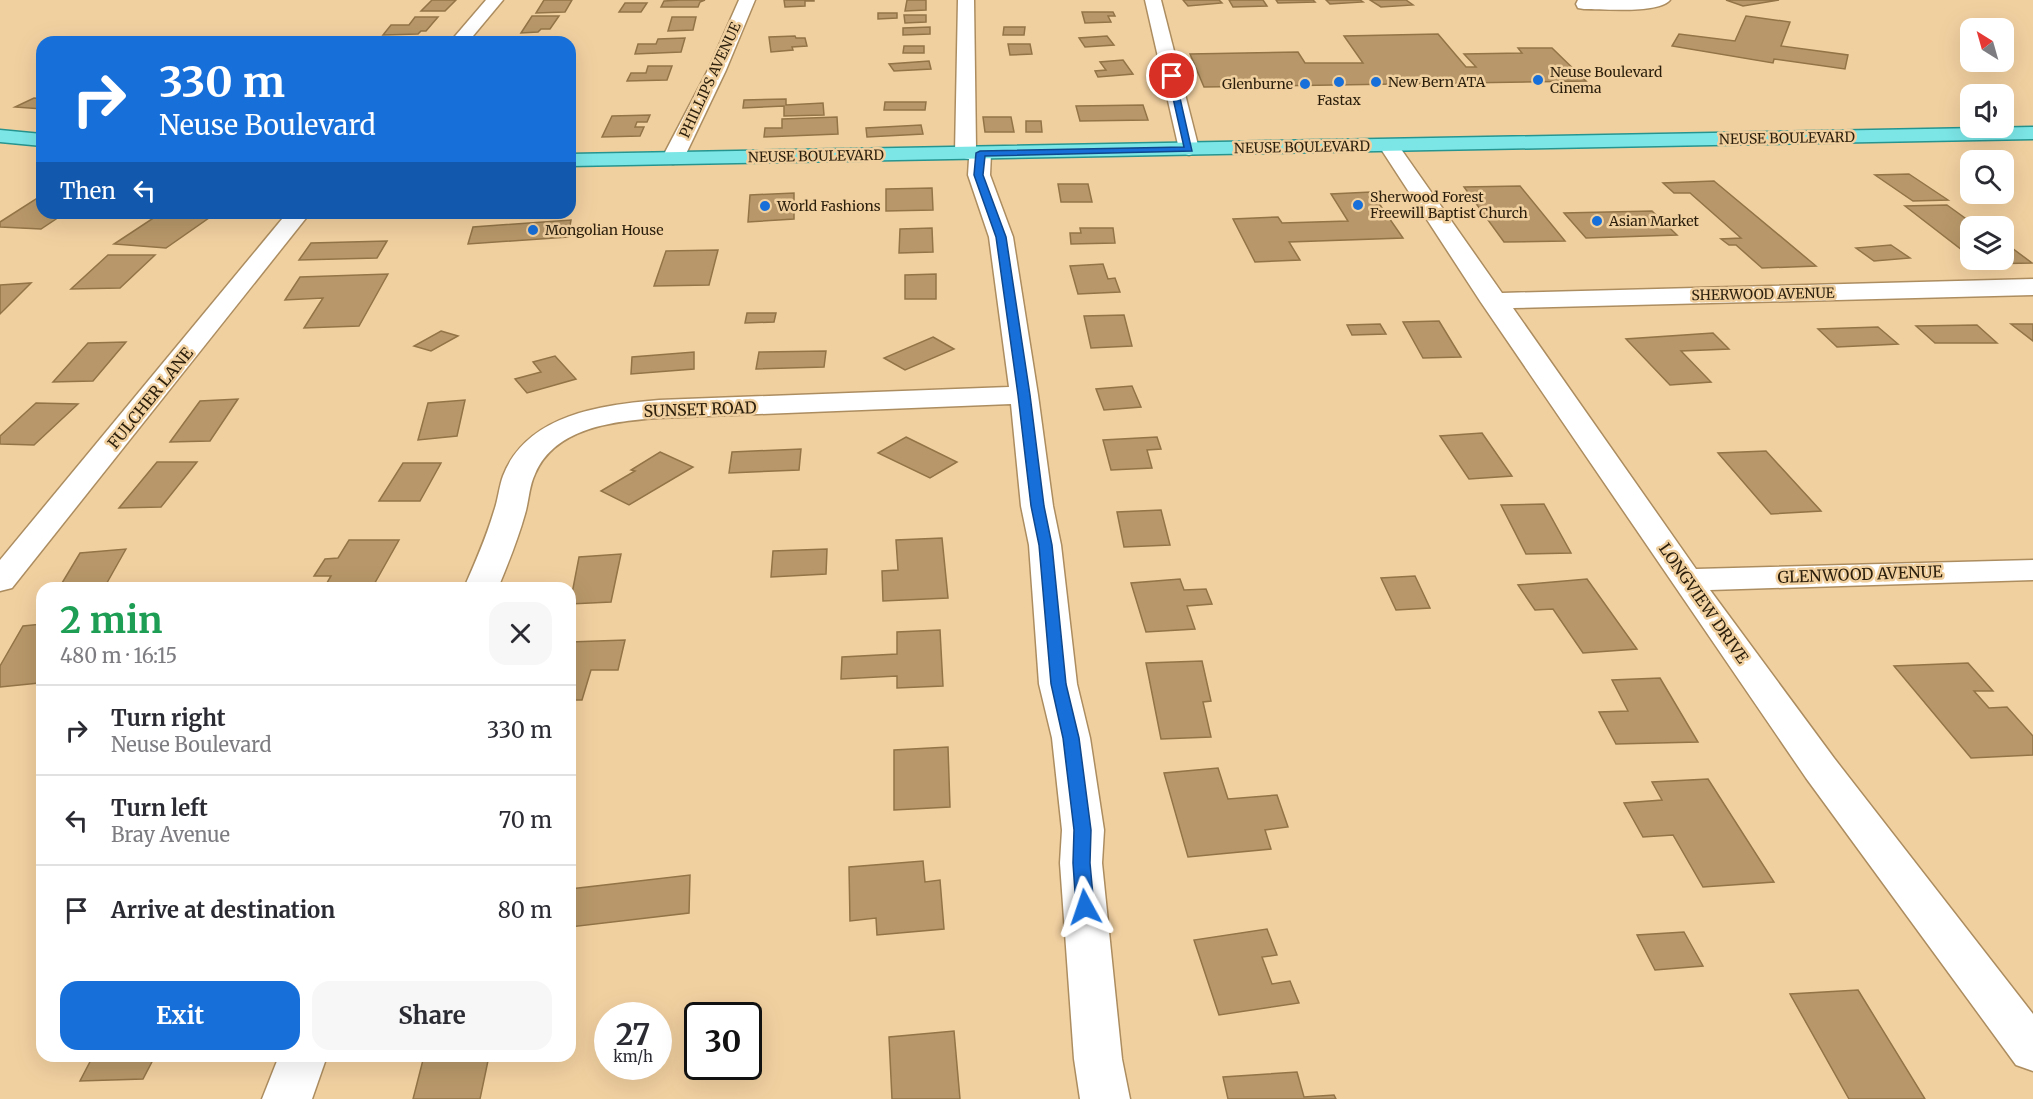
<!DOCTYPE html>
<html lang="en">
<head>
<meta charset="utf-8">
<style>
	body { margin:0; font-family:Merriweather,serif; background:#f7f7f7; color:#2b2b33; height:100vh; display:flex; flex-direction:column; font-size:22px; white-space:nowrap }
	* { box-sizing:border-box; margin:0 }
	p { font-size:20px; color:#7c7c81 }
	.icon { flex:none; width:33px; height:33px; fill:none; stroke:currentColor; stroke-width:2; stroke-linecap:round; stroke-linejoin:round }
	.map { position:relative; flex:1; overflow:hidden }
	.drawer { position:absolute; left:36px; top:582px; width:540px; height:480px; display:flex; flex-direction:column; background:#fff; border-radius:18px; box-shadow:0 6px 24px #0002 }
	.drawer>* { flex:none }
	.hud { position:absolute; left:36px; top:36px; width:540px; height:183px; border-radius:18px; box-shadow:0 6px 24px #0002; background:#176fd9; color:#fff; overflow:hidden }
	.needle { width:39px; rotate:323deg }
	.buttons { position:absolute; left:1960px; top:18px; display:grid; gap:12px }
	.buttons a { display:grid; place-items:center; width:54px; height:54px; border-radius:12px; background:#fff; box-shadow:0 6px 24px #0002; font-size:30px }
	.speed { position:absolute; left:594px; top:1002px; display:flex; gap:12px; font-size:30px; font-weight:700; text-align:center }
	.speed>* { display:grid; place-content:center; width:78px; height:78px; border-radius:50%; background:#fff; box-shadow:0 6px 24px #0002; line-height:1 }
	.speed small { font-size:15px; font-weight:400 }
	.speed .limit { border:3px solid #111; border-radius:9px; background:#fff; color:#111 }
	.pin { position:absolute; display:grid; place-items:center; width:51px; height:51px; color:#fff; margin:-26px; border:3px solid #fff; border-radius:50%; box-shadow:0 2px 6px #0007 }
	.me { position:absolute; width:66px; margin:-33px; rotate:355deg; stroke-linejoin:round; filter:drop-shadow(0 0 4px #0008) }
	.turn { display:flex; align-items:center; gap:21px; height:126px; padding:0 24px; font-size:27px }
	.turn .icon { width:78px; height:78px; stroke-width:2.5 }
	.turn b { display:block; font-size:42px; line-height:51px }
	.then { display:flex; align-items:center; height:57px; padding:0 24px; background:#0003; gap:12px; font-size:22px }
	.round { display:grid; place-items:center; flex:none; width:63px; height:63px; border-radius:18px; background:#f7f7f7 }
	.summary { display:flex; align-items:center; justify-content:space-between; height:102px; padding:0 24px }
	h1 { font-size:36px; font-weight:700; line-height:45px; color:#1e9e55 }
	.primary-button { display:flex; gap:12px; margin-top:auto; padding:12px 24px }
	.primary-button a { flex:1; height:69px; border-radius:18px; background:#176fd9; color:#fff; font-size:24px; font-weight:700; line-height:69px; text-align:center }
	.primary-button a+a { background:#f7f7f7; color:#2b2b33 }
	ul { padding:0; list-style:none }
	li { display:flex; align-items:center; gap:18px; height:90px; padding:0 24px; border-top:2px solid #e1e1e2 }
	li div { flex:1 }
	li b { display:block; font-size:22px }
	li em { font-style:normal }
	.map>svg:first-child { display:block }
	.building { fill:#b8986a; stroke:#927447; stroke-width:1.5 }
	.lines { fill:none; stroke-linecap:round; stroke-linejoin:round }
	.minor-casing { stroke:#ac8d60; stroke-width:3 }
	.major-casing { stroke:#269590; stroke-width:3 }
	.minor { fill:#fff; fill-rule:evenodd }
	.major { fill:#7ce6e7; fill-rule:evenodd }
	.route { fill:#176fd9; stroke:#0f488d; stroke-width:1.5 }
	.poi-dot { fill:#176fd9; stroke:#f1d0a0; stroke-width:2 }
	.labels { text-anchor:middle; stroke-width:5; stroke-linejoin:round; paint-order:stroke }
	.far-poi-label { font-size:14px; fill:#2b1f0c; stroke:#f1d0a0; text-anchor:start }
	.far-street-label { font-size:14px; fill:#2b1f0c; stroke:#f1d0a0 }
	.street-label { font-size:16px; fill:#2b1f0c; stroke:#f1d0a0 }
</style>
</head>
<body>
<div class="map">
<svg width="2033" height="1099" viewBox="0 0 2033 1099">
	<rect width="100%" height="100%" fill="#f1d0a0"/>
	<g class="building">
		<polygon points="432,0 456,0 445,11 421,11"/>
		<polygon points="544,0 572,0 565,12 536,13"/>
		<polygon points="680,0 705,0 700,2 698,7 661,7 664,1"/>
		<polygon points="784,0 814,0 814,1 805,1 805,6 785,7"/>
		<polygon points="907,0 926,0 926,10 905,11"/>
		<polygon points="1183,0 1219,0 1222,3 1188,6"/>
		<polygon points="1229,0 1263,0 1267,6 1233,7"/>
		<polygon points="1276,0 1313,0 1315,2 1278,3"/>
		<polygon points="1326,0 1360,0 1363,2 1330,4"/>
		<polygon points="1370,0 1406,0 1413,5 1381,7"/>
		<polygon points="1726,0 1779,0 1743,6"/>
		<polygon points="625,3 647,3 641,12 619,12"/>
		<polygon points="1082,12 1113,12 1115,16 1108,16 1111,22 1085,23"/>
		<polygon points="878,13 897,13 897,18 878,19"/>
		<polygon points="904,15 926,15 926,22 905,23"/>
		<polygon points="532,16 559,16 550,29 541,29 538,32 521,33"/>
		<polygon points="1746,16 1790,22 1781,46 1848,55 1845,69 1774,59 1773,63 1672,46 1679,34 1735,41"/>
		<polygon points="415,17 438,17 426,31 421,31 418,34 383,35 391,25 409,25"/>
		<polygon points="672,17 696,17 693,30 668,31"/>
		<polygon points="930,27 930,34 903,35 903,28"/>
		<polygon points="1004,27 1025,27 1024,35 1003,35"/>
		<polygon points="1438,34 1466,67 1476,67 1464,54 1522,53 1518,48 1552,48 1586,81 1204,87 1190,54 1298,52 1305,63 1363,63 1344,36"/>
		<polygon points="795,36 796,38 805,38 807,46 792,47 793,50 771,52 769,37"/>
		<polygon points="1107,36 1114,45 1085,47 1079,38"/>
		<polygon points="685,38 681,52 635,54 638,44 656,44 658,39"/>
		<polygon points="1008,44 1030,44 1032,54 1010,55"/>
		<polygon points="904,46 924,46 924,53 903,53"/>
		<polygon points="1123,60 1133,74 1098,77 1095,71 1106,70 1100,62"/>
		<polygon points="929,61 931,69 894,71 889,64"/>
		<polygon points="648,66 672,66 667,80 627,81 631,73 646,73"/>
		<polygon points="34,98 42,99 42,109 15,107"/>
		<polygon points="786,99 786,105 823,103 824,115 784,116 784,106 743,108 744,100"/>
		<polygon points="885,102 926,102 925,110 884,110"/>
		<polygon points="1143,105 1148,120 1080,121 1076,106"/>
		<polygon points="650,115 647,122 637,122 635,127 644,127 640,136 602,137 612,116"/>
		<polygon points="837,117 838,134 764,137 765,128 782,128 782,119"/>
		<polygon points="983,117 1011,117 1014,132 985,132"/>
		<polygon points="1026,121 1041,121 1042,132 1026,132"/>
		<polygon points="921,125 923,134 867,137 866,128"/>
		<polygon points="1909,174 1948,200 1913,201 1875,175"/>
		<polygon points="1714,181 1816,266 1762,268 1736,245 1729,245 1721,239 1741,238 1690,193 1674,193 1663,183"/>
		<polygon points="1058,184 1088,184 1092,202 1061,202"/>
		<polygon points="1520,186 1565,241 1504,242 1464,187"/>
		<polygon points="932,188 933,210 886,211 886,189"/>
		<polygon points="1371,192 1403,238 1289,242 1300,260 1255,262 1233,219 1278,217 1282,223 1348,221 1331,194"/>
		<polygon points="794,193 794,219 748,222 750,195"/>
		<polygon points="42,195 42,213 65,213 41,229 0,227 0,222"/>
		<polygon points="1947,205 1976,226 1971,226 1971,257 1905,206"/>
		<polygon points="1652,211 1677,235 1586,238 1564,213"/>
		<polygon points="161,213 216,213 166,248 114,244"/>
		<polygon points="571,220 568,237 468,244 473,227"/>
		<polygon points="932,228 933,252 899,253 900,229"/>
		<polygon points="1080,228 1113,228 1115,243 1071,244 1070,233 1081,233"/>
		<polygon points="387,241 377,258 299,260 311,243"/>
		<polygon points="2004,242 2032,263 1980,264 1974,260 2004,260"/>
		<polygon points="1891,245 1910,258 1874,261 1856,248"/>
		<polygon points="718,250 709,285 654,286 666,251"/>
		<polygon points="108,255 155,255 120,288 71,289"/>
		<polygon points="1103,264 1108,279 1115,278 1120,292 1078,294 1070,266"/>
		<polygon points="388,274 359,326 304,328 323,298 285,300 300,277"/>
		<polygon points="936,274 936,299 905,299 905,275"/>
		<polygon points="31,283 0,314 0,285"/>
		<polygon points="747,313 776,313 774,322 745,323"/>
		<polygon points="1124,315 1132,346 1091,348 1084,316"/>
		<polygon points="1439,321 1461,357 1423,358 1403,322"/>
		<polygon points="1380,324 1386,334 1352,335 1347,325"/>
		<polygon points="2011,324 2033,324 2033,341"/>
		<polygon points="1977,325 1997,343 1935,343 1916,326"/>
		<polygon points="1878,327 1898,344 1837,347 1818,329"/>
		<polygon points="441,331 458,336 431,351 414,346"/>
		<polygon points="1713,333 1729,349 1681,351 1711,382 1670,385 1626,339"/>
		<polygon points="933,337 954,349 905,370 884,358"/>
		<polygon points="126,342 93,381 53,382 88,343"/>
		<polygon points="826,351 824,367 756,369 759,352"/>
		<polygon points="694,352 694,369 631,374 632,357"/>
		<polygon points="555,356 576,379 527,393 515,379 541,372 533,362"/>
		<polygon points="1132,386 1141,407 1104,410 1096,389"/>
		<polygon points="238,399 210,441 170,442 200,401"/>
		<polygon points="465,400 457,436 418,440 428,403"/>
		<polygon points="36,403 78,404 34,445 0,444 0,436"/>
		<polygon points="1482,433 1512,476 1469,479 1440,436"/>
		<polygon points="906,437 957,462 930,478 878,453"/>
		<polygon points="1157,437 1161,449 1147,450 1152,468 1111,470 1103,440"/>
		<polygon points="801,449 799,470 729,473 732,452"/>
		<polygon points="1766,451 1821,511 1771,514 1718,453"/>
		<polygon points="660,452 693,467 629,505 601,491 635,471 631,470"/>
		<polygon points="157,462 197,462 161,507 119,508"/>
		<polygon points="403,463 441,463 420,501 379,501"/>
		<polygon points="1544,504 1571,553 1526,554 1501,505"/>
		<polygon points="1161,510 1170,545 1124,547 1117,512"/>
		<polygon points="942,538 948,598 883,601 882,571 898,570 896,540"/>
		<polygon points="349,540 399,540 372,588 324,588 331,576 314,576 325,559 338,558"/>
		<polygon points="126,549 104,588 59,588 80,553"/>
		<polygon points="827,549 826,574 771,577 773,551"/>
		<polygon points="621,554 611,602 570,604 579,557"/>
		<polygon points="1415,576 1430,608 1396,610 1381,578"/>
		<polygon points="1180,579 1184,590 1206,589 1212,604 1187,606 1195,629 1146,632 1131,583"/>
		<polygon points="1587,579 1637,649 1583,653 1553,609 1535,610 1518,585"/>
		<polygon points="42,624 42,677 39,683 0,687 0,666 23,626"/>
		<polygon points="940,630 943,686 897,688 897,676 841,679 842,657 897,654 897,632"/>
		<polygon points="625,640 618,670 591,670 582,700 570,700 570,642"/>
		<polygon points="1202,661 1211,701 1203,702 1211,737 1161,739 1146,663"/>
		<polygon points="1968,663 1993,691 1974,691 1989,708 2007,707 2033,736 2033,755 1971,758 1894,666"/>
		<polygon points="1660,678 1698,742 1616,744 1599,712 1628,711 1612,680"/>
		<polygon points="948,747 950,807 894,810 894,750"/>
		<polygon points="1218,768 1228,799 1277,795 1288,827 1265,830 1271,849 1188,857 1164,773"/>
		<polygon points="1708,779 1774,882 1703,887 1673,835 1643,837 1624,803 1662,800 1652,782"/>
		<polygon points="923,861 925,882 940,880 944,929 877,935 876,918 850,921 849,867"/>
		<polygon points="690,875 689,913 570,927 570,889"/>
		<polygon points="1267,929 1277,955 1262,957 1272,984 1290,981 1299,1003 1219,1015 1194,940"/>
		<polygon points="1684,932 1703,966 1655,970 1637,935"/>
		<polygon points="1858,990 1925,1099 1849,1099 1790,994"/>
		<polygon points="954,1031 960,1099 892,1099 889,1037"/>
		<polygon points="93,1056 155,1056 143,1079 80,1081"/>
		<polygon points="424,1056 489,1056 480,1099 413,1099"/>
		<polygon points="1297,1072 1304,1097 1334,1095 1336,1099 1228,1099 1223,1077"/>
	</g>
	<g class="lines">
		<g class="minor-casing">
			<g id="minor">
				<polygon points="486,0 503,0 468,42 450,42"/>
				<polygon points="739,0 755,0 726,70 684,158 680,162 673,164 666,162 662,158 708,70"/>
				<path d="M 958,0 L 974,0 L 976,148 L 987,149 L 991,153 L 990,175 L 1013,237 L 1038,395 L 1053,506 L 1061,545 L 1077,684 L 1090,738 L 1104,830 L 1102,863 L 1122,1059 L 1130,1099 L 1080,1099 L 1074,1059 L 1060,863 L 1062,830 L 1052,738 L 1039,684 L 1029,545 L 1021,506 L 1011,404 L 659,418 C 615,421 555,427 535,474 C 529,486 529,501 525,514 C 518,539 508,564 498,588 L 464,588 C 475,563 486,538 494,511 C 498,500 499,487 503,476 C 527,414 602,405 659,400 L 1009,387 L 989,237 L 968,175 L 969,159 L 959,157 L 955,153 Z"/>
				<polygon points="1145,0 1161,0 1199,149 1196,153 1189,155 1182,153 1179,149"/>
				<path d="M 1578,0 L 1670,0 C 1658,14 1602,9 1584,9 L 1578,8 L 1576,4 Z"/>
				<polygon points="1389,140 1396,142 1502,293 2033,279 2033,295 1513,308 1696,569 2033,560 2033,580 1710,590 1834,758 2033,1014 2033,1071 2016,1065 1806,778 1480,301 1379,146 1382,142"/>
				<polygon points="287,213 310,213 12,588 0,591 0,560"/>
				<polygon points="279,1056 327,1056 312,1099 262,1099"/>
			</g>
		</g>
		<g class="major-casing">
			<g id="major">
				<polygon points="2033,127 2033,139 570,166 570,154"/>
				<polygon points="0,130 42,134 42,146 0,142"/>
			</g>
		</g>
		<use href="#minor" class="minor"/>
		<use href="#major" class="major"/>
	</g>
	<polygon class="route" points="1172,74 1175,76 1192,151 985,156 983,175 1006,237 1030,395 1044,506 1052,545 1066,684 1079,738 1091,830 1090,863 1094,907 1092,912 1085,914 1079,912 1076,907 1073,863 1074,830 1063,738 1051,684 1039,545 1031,506 1018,395 996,237 974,175 976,153 980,151 1184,147 1168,76"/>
	<g class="poi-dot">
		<circle cx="1538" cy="80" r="6"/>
		<circle cx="1339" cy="82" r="6"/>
		<circle cx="1376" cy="82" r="6"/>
		<circle cx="1305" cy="84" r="6"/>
		<circle cx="1358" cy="205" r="6"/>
		<circle cx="765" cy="206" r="6"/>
		<circle cx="1597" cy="221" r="6"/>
		<circle cx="533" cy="230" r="6"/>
	</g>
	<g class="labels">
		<g class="far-poi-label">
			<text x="1550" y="77">Neuse Boulevard<tspan x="1550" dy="16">Cinema</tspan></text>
			<text x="1388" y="87">New Bern ATA</text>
			<text x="1293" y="89" text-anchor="end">Glenburne</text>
			<text x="1339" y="105" text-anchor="middle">Fastax</text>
			<text x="1370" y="202">Sherwood Forest<tspan x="1370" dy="16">Freewill Baptist Church</tspan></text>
			<text x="777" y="211">World Fashions</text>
			<text x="1609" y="226">Asian Market</text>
			<text x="545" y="235">Mongolian House</text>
		</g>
		<g class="far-street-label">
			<text transform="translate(710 80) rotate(-65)" y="5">PHILLIPS AVENUE</text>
			<text transform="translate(1787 138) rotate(-1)" y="5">NEUSE BOULEVARD</text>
			<text transform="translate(1302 147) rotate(-1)" y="5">NEUSE BOULEVARD</text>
			<text transform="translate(816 156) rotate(-1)" y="5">NEUSE BOULEVARD</text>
			<text transform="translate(1763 294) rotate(-1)" y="5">SHERWOOD AVENUE</text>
		</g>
		<g class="street-label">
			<text transform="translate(150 398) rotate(-51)" y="6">FULCHER LANE</text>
			<text transform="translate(700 409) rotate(-2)" y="6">SUNSET ROAD</text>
			<text transform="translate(1860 574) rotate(-2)" y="6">GLENWOOD AVENUE</text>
			<text transform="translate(1704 603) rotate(55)" y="6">LONGVIEW DRIVE</text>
		</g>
	</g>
</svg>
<div class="buttons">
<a><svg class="needle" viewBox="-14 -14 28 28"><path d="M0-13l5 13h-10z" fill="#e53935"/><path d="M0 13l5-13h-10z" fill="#7c7c81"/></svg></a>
<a><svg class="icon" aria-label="sound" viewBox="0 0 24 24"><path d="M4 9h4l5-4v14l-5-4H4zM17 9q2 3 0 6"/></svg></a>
<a><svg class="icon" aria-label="search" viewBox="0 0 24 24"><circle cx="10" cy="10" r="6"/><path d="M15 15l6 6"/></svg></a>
<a><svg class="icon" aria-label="layers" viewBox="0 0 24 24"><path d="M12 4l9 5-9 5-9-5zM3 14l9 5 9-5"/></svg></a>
</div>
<div class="speed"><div>27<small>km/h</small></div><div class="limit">30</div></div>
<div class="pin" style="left:1172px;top:76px;background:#d93025"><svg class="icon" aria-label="arrive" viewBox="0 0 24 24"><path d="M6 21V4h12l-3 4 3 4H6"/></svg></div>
<svg class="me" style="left:1085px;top:907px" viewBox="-20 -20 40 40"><path d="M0-17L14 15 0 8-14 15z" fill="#176fd9" stroke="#fff" stroke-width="4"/></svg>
<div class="hud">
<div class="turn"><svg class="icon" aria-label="right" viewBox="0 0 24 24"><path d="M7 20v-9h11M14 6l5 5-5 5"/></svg><div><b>330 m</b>Neuse Boulevard</div></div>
<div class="then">Then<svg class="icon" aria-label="left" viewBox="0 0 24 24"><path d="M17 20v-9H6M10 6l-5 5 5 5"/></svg></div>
</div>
<section class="drawer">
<div class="summary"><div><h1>2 min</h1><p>480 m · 16:15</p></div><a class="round"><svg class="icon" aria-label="close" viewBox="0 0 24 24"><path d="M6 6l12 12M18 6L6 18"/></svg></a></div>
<ul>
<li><svg class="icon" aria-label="right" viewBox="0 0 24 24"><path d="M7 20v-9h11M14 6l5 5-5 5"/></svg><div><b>Turn right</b><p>Neuse Boulevard</p></div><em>330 m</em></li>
<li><svg class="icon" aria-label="left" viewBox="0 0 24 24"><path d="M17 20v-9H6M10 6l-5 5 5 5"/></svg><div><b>Turn left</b><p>Bray Avenue</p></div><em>70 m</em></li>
<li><svg class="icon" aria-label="arrive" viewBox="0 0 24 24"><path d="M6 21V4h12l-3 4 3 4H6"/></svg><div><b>Arrive at destination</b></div><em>80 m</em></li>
</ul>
<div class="primary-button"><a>Exit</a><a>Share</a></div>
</section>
</div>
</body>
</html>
